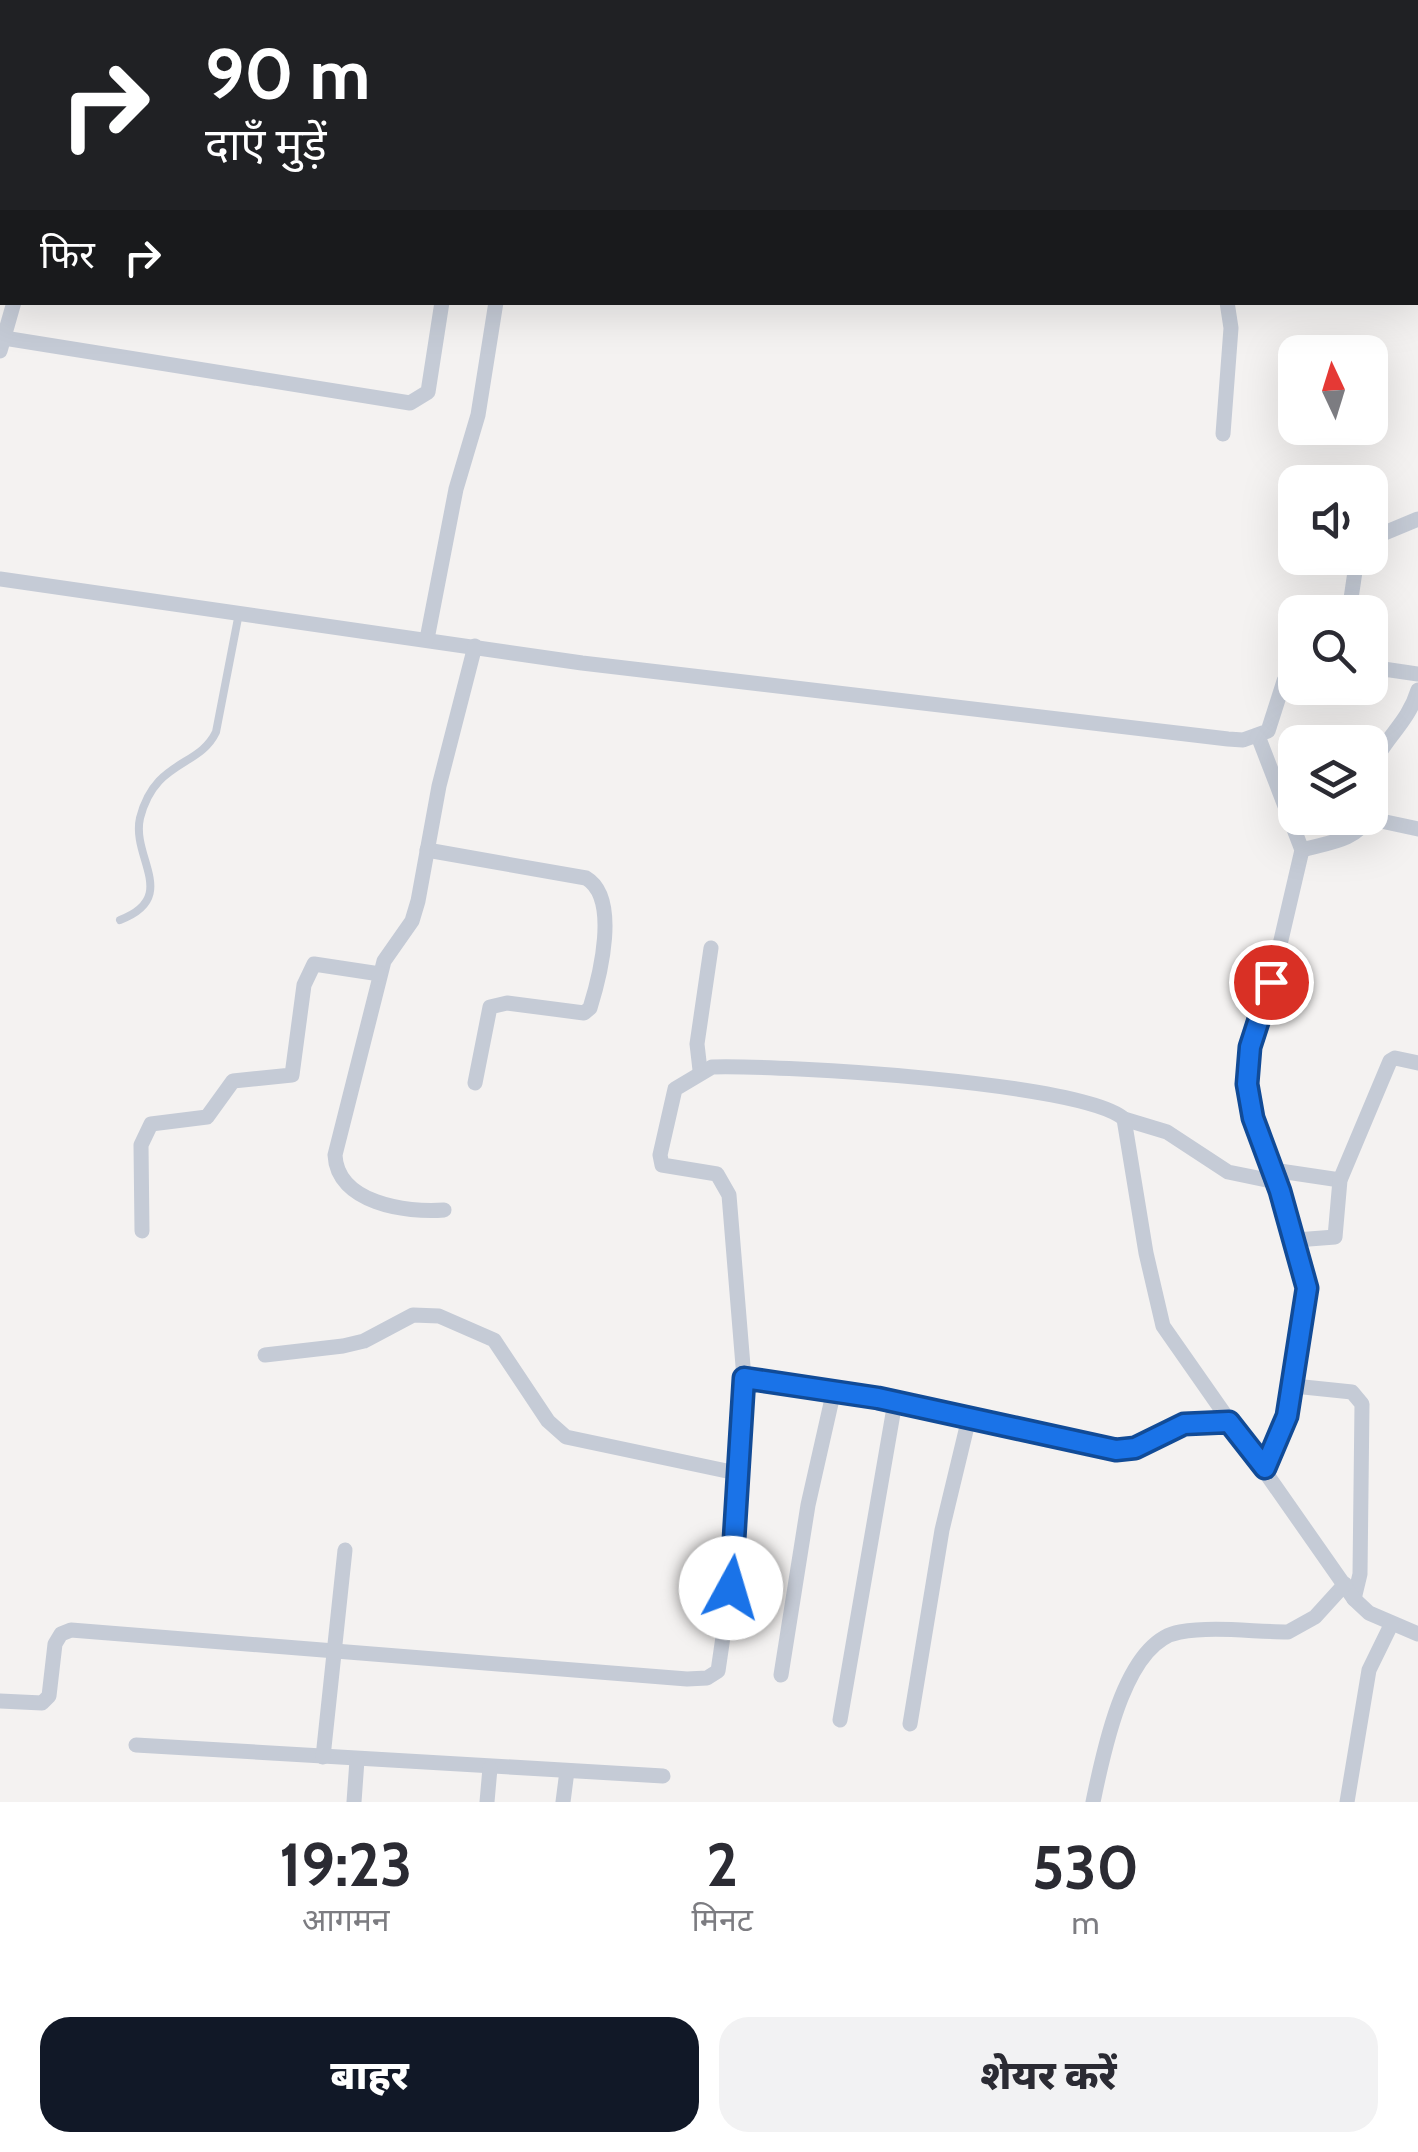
<!DOCTYPE html>
<html lang="hi">
<head>
<meta charset="utf-8">
<style>
	body { margin:0; font-family:Cabin,"Noto Sans Devanagari",sans-serif; background:#f2f2f3; color:#2b2b33; height:100vh; display:flex; flex-direction:column; font-size:38px; white-space:nowrap }
	* { box-sizing:border-box; margin:0 }
	p { font-size:32px; color:#7c7c81 }
	.icon { flex:none; width:55px; height:55px; fill:none; stroke:currentColor; stroke-width:2; stroke-linecap:round; stroke-linejoin:round }
	.map { position:relative; height:1802px; overflow:hidden }
	.panel { display:flex; flex-direction:column; background:#fff; flex:1 }
	.panel>* { flex:none }
	.hud { position:absolute; left:0px; top:0px; width:1420px; height:305px; box-shadow:0 10px 40px #0002; background:#202124; color:#fff; overflow:hidden }
	.needle { width:65px; rotate:356deg }
	.controls { position:absolute; left:1278px; top:335px; display:grid; gap:20px }
	.controls a { display:grid; place-items:center; width:110px; height:110px; border-radius:20px; background:#fff; box-shadow:0 10px 40px #0002; font-size:50px }
	.pin { position:absolute; display:grid; place-items:center; width:85px; height:85px; color:#fff; margin:-42px; border:5px solid #fff; border-radius:50%; box-shadow:0 2px 10px #0007 }
	.me { position:absolute; width:110px; margin:-55px; rotate:6deg; stroke-linejoin:round; filter:drop-shadow(0 0 8px #0008) }
	.turn { display:flex; align-items:center; gap:35px; height:210px; padding:0 40px; font-size:45px }
	.turn .icon { width:130px; height:130px; stroke-width:2.5 }
	.turn b { display:block; font-size:70px; line-height:85px }
	.then { display:flex; align-items:center; height:95px; padding:0 40px; background:#0003; gap:20px; font-size:38px }
	.eta { display:flex; justify-content:space-evenly; align-items:center; height:170px; text-align:center }
	.eta b { font-size:60px; font-weight:800; line-height:70px }
	.action { display:flex; gap:20px; margin-top:auto; padding:20px 40px }
	.action a { flex:1; height:115px; border-radius:30px; background:#111827; color:#fff; font-size:40px; font-weight:800; line-height:115px; text-align:center }
	.action a+a { background:#f2f2f3; color:#2b2b33 }
	.map>svg:first-child { display:block }
	.lines { fill:none; stroke-linecap:round; stroke-linejoin:round }
	.lane { stroke:#c5cbd6; stroke-width:8 }
	.street { stroke:#c5cbd6; stroke-width:15 }
	.route-casing { stroke:#114b97; stroke-width:25 }
	.route { stroke:#1a73e8; stroke-width:18 }
</style>
</head>
<body>
<div class="map">
<svg width="1418" height="1802" viewBox="0 0 1418 1802">
	<rect width="100%" height="100%" fill="#f4f2f1"/>
	<g class="lines">
		<path class="lane" d="M 120,920 C 180,897 131,858 140,818 C 155,759 199,768 216,732 L 239,613"/>
		<g class="street">
			<polyline points="412,0 417,2"/>
			<polyline points="1219,0 1219,2"/>
			<polyline points="10,2 11,0"/>
			<polyline points="775,2 776,0"/>
			<polyline points="1381,2 1381,0"/>
			<polyline points="0,50 2,38"/>
			<polyline points="0,225 2,226"/>
			<polyline points="4,338 410,403 428,392 442,302"/>
			<polyline points="0,351 14,302"/>
			<polyline points="1223,434 1231,328 1227,302"/>
			<polyline points="1370,539 1418,519"/>
			<polyline points="0,579 582,663 1228,739 1243,740 1268,731 1284,681 1295,666"/>
			<polyline points="1349,612 1357,558"/>
			<polyline points="427,639 456,489 478,415 496,302"/>
			<polyline points="1370,667 1418,674"/>
			<polyline points="1258,736 1302,850 1271,983 1250,1047 1247,1085 1253,1118 1280,1191 1307,1288 1287,1416 1265,1468"/>
			<path d="M 1370,775 C 1379,741 1407,727 1418,690"/>
			<path d="M 427,850 L 586,878 C 620,898 600,976 590,1008 L 584,1013 L 507,1003 L 490,1007 L 475,1083"/>
			<path d="M 1302,850 C 1325,843 1357,841 1367,818 L 1418,829"/>
			<polyline points="700,1070 697,1044 711,948"/>
			<polyline points="1124,1119 1167,1132 1228,1172 1277,1182"/>
			<polyline points="1273,1170 1340,1180"/>
			<path d="M 444,1210 C 406,1213 337,1203 335,1155 L 384,961 L 412,921 L 418,901 L 439,786 L 475,646"/>
			<polyline points="142,1231 141,1145 151,1124 207,1117 233,1081 292,1075 304,985 314,964 380,974"/>
			<polyline points="1296,1240 1335,1237 1340,1180 1390,1061 1395,1058 1418,1063"/>
			<polyline points="265,1355 343,1346 364,1341 413,1315 439,1316 494,1340 548,1421 566,1437 741,1474"/>
			<polyline points="744,1378 834,1390 1116,1450 1135,1448 1183,1424 1229,1422"/>
			<polyline points="1294,1386 1352,1392 1362,1404 1360,1574 1354,1599"/>
			<polyline points="781,1675 808,1505 834,1390"/>
			<path d="M 0,1701 L 42,1703 L 49,1696 L 55,1644 L 61,1634 L 71,1630 L 687,1679 L 707,1678 L 718,1671 L 735,1555 L 744,1378 L 729,1195 L 717,1174 L 662,1165 L 660,1155 L 675,1089 L 712,1067 C 780,1065 1083,1082 1124,1119 L 1146,1253 L 1163,1326 L 1354,1599 L 1369,1613 L 1418,1634"/>
			<polyline points="840,1720 895,1402"/>
			<polyline points="910,1724 942,1530 969,1418"/>
			<polyline points="136,1745 663,1776"/>
			<polyline points="323,1757 345,1550"/>
			<polyline points="354,1802 357,1760"/>
			<polyline points="487,1802 490,1768"/>
			<polyline points="563,1802 567,1771"/>
			<path d="M 1093,1802 C 1103,1755 1124,1641 1180,1632 C 1214,1626 1254,1632 1288,1632 L 1315,1617 L 1345,1584"/>
			<polyline points="1347,1802 1369,1670 1391,1625"/>
		</g>
	</g>
	<g class="lines">
		<g class="route-casing">
			<polyline id="route" points="731,1588 744,1378 878,1398 1116,1450 1135,1448 1184,1424 1229,1422 1265,1468 1287,1416 1307,1288 1280,1191 1253,1118 1247,1084 1250,1047 1271,982"/>
		</g>
		<use href="#route" class="route"/>
	</g>
</svg>
<div class="controls">
<a><svg class="needle" viewBox="-14 -14 28 28"><path d="M0-13l5 13h-10z" fill="#e53935"/><path d="M0 13l5-13h-10z" fill="#7c7c81"/></svg></a>
<a><svg class="icon" aria-label="sound" viewBox="0 0 24 24"><path d="M4 9h4l5-4v14l-5-4H4zM17 9q2 3 0 6"/></svg></a>
<a><svg class="icon" aria-label="search" viewBox="0 0 24 24"><circle cx="10" cy="10" r="6"/><path d="M15 15l6 6"/></svg></a>
<a><svg class="icon" aria-label="layers" viewBox="0 0 24 24"><path d="M12 4l9 5-9 5-9-5zM3 14l9 5 9-5"/></svg></a>
</div>
<div class="pin" style="left:1271px;top:982px;background:#d93025"><svg class="icon" aria-label="arrive" viewBox="0 0 24 24"><path d="M6 21V4h12l-3 4 3 4H6"/></svg></div>
<svg class="me" style="left:731px;top:1588px" viewBox="-20 -20 40 40"><circle r="19" fill="#fff"/><path d="M0-13L10 11 0 6-10 11z" fill="#1a73e8"/></svg>
<div class="hud">
<div class="turn"><svg class="icon" aria-label="right" viewBox="0 0 24 24"><path d="M7 20v-9h11M14 6l5 5-5 5"/></svg><div><b>90 m</b>दाएँ मुड़ें</div></div>
<div class="then">फिर<svg class="icon" aria-label="right" viewBox="0 0 24 24"><path d="M7 20v-9h11M14 6l5 5-5 5"/></svg></div>
</div>
</div>
<section class="panel">
<div class="eta">
<div><b>19:23</b><p>आगमन</p></div>
<div><b>2</b><p>मिनट</p></div>
<div><b>530</b><p>m</p></div>
</div>
<div class="action"><a>बाहर</a><a>शेयर करें</a></div>
</section>
</body>
</html>
